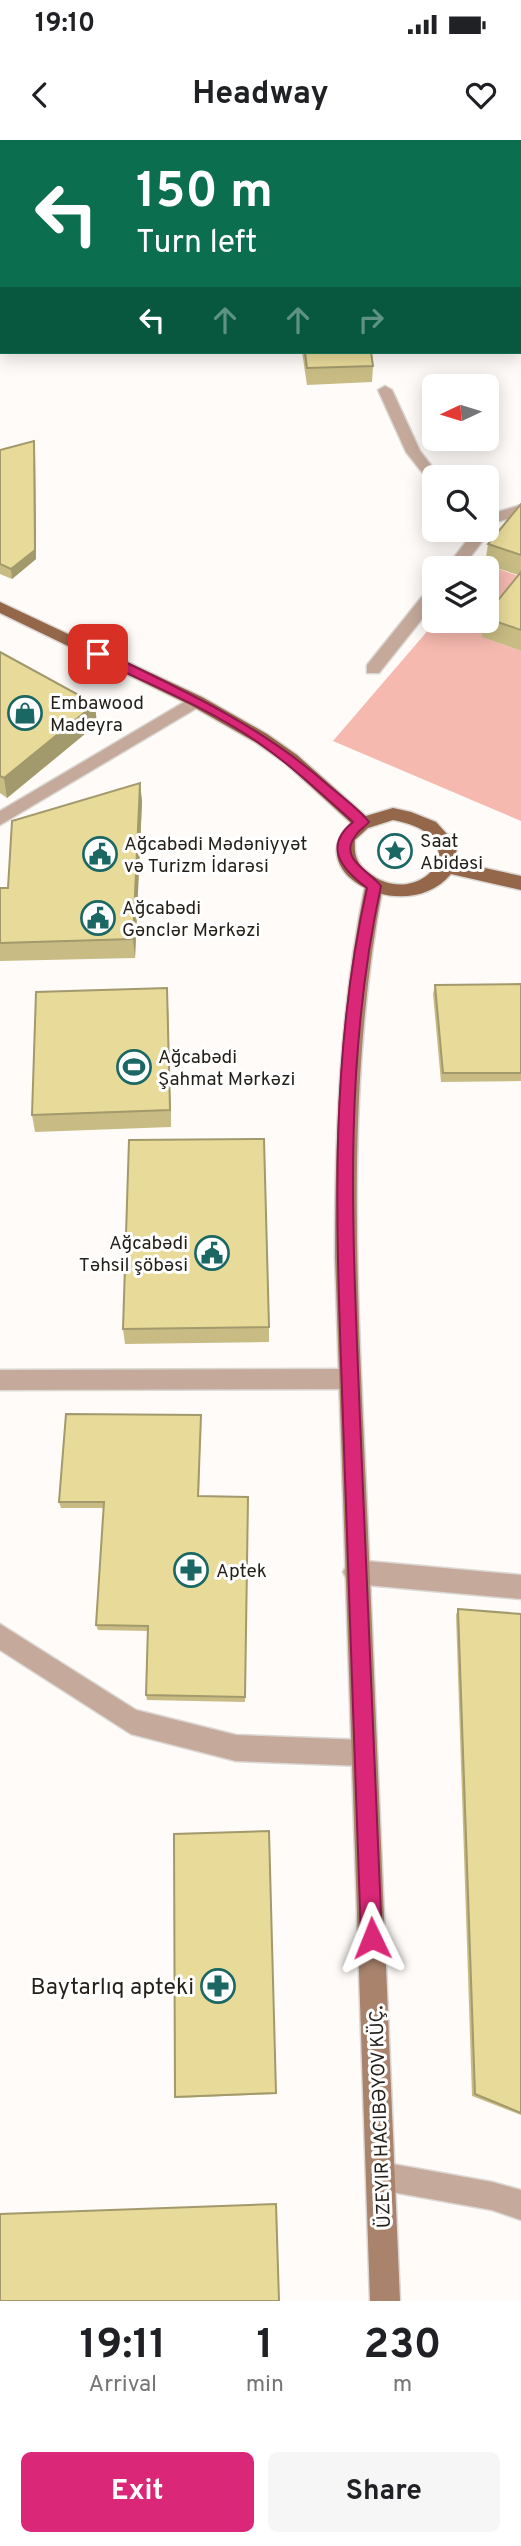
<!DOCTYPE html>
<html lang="en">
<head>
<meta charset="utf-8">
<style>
	body { margin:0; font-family:Overpass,sans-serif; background:#f6f6f6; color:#202124; height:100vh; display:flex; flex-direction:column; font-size:26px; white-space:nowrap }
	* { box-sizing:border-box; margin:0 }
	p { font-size:23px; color:#757577 }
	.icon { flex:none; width:38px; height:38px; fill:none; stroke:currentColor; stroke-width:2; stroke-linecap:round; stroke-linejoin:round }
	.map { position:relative; height:2161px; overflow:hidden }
	.panel { display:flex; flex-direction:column; background:#fff; flex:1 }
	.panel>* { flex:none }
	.guide { position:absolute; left:0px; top:0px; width:522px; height:214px; box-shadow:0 4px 18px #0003; background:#0b6e4f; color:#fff; overflow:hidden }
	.needle { width:46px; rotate:266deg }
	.fabs { position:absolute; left:422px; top:234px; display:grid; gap:14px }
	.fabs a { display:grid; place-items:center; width:77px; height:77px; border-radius:10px; background:#fff; box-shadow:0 4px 18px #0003; font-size:35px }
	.pin { position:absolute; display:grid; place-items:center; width:60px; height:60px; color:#fff; margin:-30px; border-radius:14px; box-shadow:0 4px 10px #0006 }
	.me { position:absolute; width:77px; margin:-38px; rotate:358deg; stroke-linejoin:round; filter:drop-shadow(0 0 5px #0008) }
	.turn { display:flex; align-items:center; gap:24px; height:147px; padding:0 21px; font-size:32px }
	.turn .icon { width:91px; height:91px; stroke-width:2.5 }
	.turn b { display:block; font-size:49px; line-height:60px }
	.lanes { display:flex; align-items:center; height:66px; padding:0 21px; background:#0003; justify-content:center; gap:35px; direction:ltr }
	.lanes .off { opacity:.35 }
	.eta { display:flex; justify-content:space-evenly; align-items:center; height:119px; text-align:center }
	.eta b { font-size:42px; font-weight:700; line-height:49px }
	.button { display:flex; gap:14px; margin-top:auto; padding:14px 21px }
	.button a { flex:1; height:80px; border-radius:10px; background:#db2777; color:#fff; font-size:28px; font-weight:700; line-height:80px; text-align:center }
	.button a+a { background:#f6f6f6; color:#202124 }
	.status { display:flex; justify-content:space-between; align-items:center; height:49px; padding:0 35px; background:#fff; direction:ltr }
	.status svg { height:19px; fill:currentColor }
	header { display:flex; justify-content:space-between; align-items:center; height:91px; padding:0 21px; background:#fff; font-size:32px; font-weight:700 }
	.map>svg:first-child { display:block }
	.green { fill:#f5b9af }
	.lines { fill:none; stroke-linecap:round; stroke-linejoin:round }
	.service-casing { stroke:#dbd8d4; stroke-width:3 }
	.minor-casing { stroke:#dbd8d4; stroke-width:3 }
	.secondary-casing { stroke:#dbd8d4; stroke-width:3 }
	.primary-casing { stroke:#dbd8d4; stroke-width:3 }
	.service { fill:#c5aa9b; fill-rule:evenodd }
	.minor { fill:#c5aa9b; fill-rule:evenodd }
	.secondary { fill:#a9836c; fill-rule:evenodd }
	.primary { fill:#94664a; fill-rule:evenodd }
	.wall { fill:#c8bc84 }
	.shaded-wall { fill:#a2996c }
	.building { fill:#e8db9a; stroke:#a2996c; stroke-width:2 }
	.route { fill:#db2777; stroke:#8e194d; stroke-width:2 }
	.labels { text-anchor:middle; stroke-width:6; stroke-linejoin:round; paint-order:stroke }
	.poi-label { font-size:19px; fill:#241f19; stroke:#fff; text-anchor:start }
	.street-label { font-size:19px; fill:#241f19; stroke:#fff }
	.near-poi-label { font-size:23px; fill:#241f19; stroke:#fff; text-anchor:end }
</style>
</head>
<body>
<div class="status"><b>19:10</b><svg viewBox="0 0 49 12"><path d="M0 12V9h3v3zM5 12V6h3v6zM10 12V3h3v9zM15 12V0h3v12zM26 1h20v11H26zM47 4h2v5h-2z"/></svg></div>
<header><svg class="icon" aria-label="back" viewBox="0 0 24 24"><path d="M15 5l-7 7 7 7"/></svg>Headway<svg class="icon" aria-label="heart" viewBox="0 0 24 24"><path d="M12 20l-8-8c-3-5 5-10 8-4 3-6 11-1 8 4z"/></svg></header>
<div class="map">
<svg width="521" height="2161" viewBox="0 0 521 2161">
	<rect width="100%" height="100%" fill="#fefbf8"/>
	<polygon class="green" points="485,424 521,437 483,497 521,511 521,681 333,601 436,481 486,481 486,429 481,429"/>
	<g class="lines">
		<g class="service-casing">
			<g id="service">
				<polygon points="196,555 204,561 202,565 0,685 0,671"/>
				<polygon points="349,1229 357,1232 360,1239 357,1246 349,1249 0,1250 0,1230"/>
			</g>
		</g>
		<g class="minor-casing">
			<g id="minor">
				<rect x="0" y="24" width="2" height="8"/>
				<rect x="0" y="157" width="2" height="8"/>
				<polygon points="385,246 392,250 420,311 441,338 434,338 434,342 429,341 406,312 378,250"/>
				<polygon points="521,365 521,375 493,383 486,381 486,370 494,373"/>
				<polygon points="486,386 491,390 461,429 445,429 475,390 486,390"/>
				<polygon points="434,448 434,464 379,533 367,533 367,525 428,449"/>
				<polygon points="355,1420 521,1435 521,1459 355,1444 347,1440 343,1432 347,1424"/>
				<polygon points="0,1484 136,1570 236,1595 364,1600 373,1604 377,1613 373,1622 364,1626 236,1621 131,1594 0,1510"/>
				<polygon points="381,2022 492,2042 521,2050 521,2080 492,2070 381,2050 371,2046 367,2036 371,2026"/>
			</g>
		</g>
		<g class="secondary-casing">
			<path id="secondary" d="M 374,739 L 383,746 C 342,960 359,1176 368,1392 C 379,1649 389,1905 400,2161 L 370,2161 L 335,1116 C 335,991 340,869 365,746 Z"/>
		</g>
		<g class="primary-casing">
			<path id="primary" d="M 0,462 L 202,557 L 267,594 L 297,615 L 366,676 L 393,668 L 411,672 L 436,682 L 456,704 L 457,722 L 521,736 L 521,750 L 451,734 C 406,788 298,733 351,683 L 285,623 L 255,602 L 190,565 L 0,473 ZM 393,680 C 484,697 419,773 369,733 C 356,723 354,715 355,700 L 368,688 Z"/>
		</g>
		<use href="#service" class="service"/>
		<use href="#minor" class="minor"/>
		<use href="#secondary" class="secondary"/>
		<use href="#primary" class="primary"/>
	</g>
	<g class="wall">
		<polygon points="302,212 371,212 373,226 372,242 307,245"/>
		<polygon points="34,301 35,311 36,419 12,439 0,434 0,310"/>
		<polygon points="521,364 521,511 482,497 484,481 486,481 486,475 518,435 485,424 488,404"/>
		<polygon points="0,512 97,584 7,658 0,653"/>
		<polygon points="140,643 142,662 135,818 0,821 0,748 8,748"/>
		<polygon points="521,844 521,941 441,942 433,854 435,845"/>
		<polygon points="168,866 171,987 35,992 32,975"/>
		<polygon points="269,1187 269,1202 125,1204 123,1189"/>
		<polygon points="201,1275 199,1356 248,1357 245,1562 147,1560 146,1555 148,1491 98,1490 96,1485 104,1368 61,1368 59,1362"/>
		<polygon points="458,1469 521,1474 521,1975 472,1956 456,1475"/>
		<polygon points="269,1691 276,1954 176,1958 175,1957"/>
	</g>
	<g class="shaded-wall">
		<polygon points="34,301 35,311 36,419 12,439 11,429"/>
		<polygon points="95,564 97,584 7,658 4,638"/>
		<polygon points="140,643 142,662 135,818 133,799"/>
		<polygon points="167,848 168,866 171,987 170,970"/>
	</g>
	<g class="building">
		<rect x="375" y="0" width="60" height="2"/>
		<polygon points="305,212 371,212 373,226 307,228"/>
		<polygon points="34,301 35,410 11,429 0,424 0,310"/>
		<polygon points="521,364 521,415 488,404"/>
		<polygon points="521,432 521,490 486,478 486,475"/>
		<polygon points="0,512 95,564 4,638 0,636"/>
		<polygon points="140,643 133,799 0,803 0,748 8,748 12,681"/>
		<polygon points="521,844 521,933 443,933 435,845"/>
		<polygon points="167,848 170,970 32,975 36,852"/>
		<polygon points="264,999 269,1187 123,1189 129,1000"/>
		<polygon points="66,1274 201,1275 198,1356 248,1357 245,1557 146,1555 148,1486 96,1485 104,1362 59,1362"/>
		<polygon points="458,1469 521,1474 521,1973 475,1954"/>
		<polygon points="269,1691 276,1953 175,1957 174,1694"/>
		<polygon points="276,2064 279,2161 0,2161 0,2074"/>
	</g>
	<path class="route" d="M 93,511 L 102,511 C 183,550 262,586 329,646 C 342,657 359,669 369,682 C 365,687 359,690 356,695 C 337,719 370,731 381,746 C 342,926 353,1097 360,1279 C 368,1452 375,1625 382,1798 L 379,1805 L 372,1808 L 364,1805 L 361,1798 C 355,1625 349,1452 343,1280 C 337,1099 327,926 367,748 C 343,730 322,707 353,682 C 323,655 293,627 259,603 C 208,568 149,544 93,517 Z"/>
	<defs>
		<g id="shop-ring" transform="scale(1.75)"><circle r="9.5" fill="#fff" stroke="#1b6763" stroke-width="1.5"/><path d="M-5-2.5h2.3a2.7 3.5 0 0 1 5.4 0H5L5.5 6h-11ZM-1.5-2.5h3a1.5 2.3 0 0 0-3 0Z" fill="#1b6763"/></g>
		<g id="sight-ring" transform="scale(1.75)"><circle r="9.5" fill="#fff" stroke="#1b6763" stroke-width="1.5"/><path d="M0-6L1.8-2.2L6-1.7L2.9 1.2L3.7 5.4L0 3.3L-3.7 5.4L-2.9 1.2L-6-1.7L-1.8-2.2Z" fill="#1b6763"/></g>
		<g id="civic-ring" transform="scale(1.75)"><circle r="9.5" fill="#fff" stroke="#1b6763" stroke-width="1.5"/><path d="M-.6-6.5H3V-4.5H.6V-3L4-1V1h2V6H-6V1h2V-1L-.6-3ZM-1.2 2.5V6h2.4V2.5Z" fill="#1b6763"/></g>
		<g id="stadium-ring" transform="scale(1.75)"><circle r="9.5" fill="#fff" stroke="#1b6763" stroke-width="1.5"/><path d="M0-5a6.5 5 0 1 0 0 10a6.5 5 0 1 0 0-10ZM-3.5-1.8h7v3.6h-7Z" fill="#1b6763"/></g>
		<g id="pharmacy-ring" transform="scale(1.75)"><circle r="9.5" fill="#fff" stroke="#1b6763" stroke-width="1.5"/><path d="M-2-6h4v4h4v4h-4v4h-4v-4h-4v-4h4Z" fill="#1b6763"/></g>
	</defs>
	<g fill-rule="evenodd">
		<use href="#shop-ring" x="25" y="573"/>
		<use href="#sight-ring" x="395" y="711"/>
		<use href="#civic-ring" x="100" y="714"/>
		<use href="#civic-ring" x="98" y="778"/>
		<use href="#stadium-ring" x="134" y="927"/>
		<use href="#civic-ring" x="212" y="1113"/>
		<use href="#pharmacy-ring" x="191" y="1430"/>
		<use href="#pharmacy-ring" x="218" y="1846"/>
	</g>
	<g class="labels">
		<g class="poi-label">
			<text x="50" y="569">Embawood<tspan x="50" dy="22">Madeyra</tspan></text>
			<text x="420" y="707">Saat<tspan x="420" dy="22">Abidəsi</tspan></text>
			<text x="124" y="710">Ağcabədi Mədəniyyət<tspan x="124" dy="22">və Turizm İdarəsi</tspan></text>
			<text x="122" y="774">Ağcabədi<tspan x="122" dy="22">Gənclər Mərkəzi</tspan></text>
			<text x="158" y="923">Ağcabədi<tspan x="158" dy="22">Şahmat Mərkəzi</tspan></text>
			<text x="188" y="1109" text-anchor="end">Ağcabədi<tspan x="188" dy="22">Təhsil şöbəsi</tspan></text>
			<text x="216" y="1437">Aptek</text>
		</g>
		<g class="street-label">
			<text transform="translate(379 1977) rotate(-92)" y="7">ÜZEYIR HACIBƏYOV KÜÇ.</text>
		</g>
		<g class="near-poi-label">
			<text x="194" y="1854">Baytarlıq apteki</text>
		</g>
	</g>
</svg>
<div class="fabs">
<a><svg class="needle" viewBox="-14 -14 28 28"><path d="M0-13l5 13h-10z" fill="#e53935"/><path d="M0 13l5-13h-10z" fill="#757577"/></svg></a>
<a><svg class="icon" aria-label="search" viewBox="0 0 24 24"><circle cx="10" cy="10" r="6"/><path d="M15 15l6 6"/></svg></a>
<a><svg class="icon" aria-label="layers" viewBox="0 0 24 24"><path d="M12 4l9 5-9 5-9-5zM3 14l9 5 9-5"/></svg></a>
</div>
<div class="pin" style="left:98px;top:514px;background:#d93025"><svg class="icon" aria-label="arrive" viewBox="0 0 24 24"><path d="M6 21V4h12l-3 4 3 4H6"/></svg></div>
<svg class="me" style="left:372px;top:1798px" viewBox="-20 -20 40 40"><path d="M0-17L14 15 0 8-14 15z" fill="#db2777" stroke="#fff" stroke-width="4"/></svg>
<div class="guide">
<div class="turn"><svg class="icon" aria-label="left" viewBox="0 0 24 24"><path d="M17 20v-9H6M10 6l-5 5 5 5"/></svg><div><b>150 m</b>Turn left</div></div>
<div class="lanes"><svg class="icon" aria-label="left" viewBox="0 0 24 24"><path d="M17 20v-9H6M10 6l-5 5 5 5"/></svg><svg class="icon off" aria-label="ahead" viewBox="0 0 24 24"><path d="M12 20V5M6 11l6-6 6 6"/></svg><svg class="icon off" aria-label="ahead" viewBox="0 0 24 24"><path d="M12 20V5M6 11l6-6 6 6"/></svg><svg class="icon off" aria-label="right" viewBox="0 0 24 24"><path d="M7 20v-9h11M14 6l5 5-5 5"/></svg></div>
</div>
</div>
<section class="panel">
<div class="eta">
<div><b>19:11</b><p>Arrival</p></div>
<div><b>1</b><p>min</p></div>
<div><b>230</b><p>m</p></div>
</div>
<div class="button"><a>Exit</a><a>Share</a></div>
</section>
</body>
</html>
